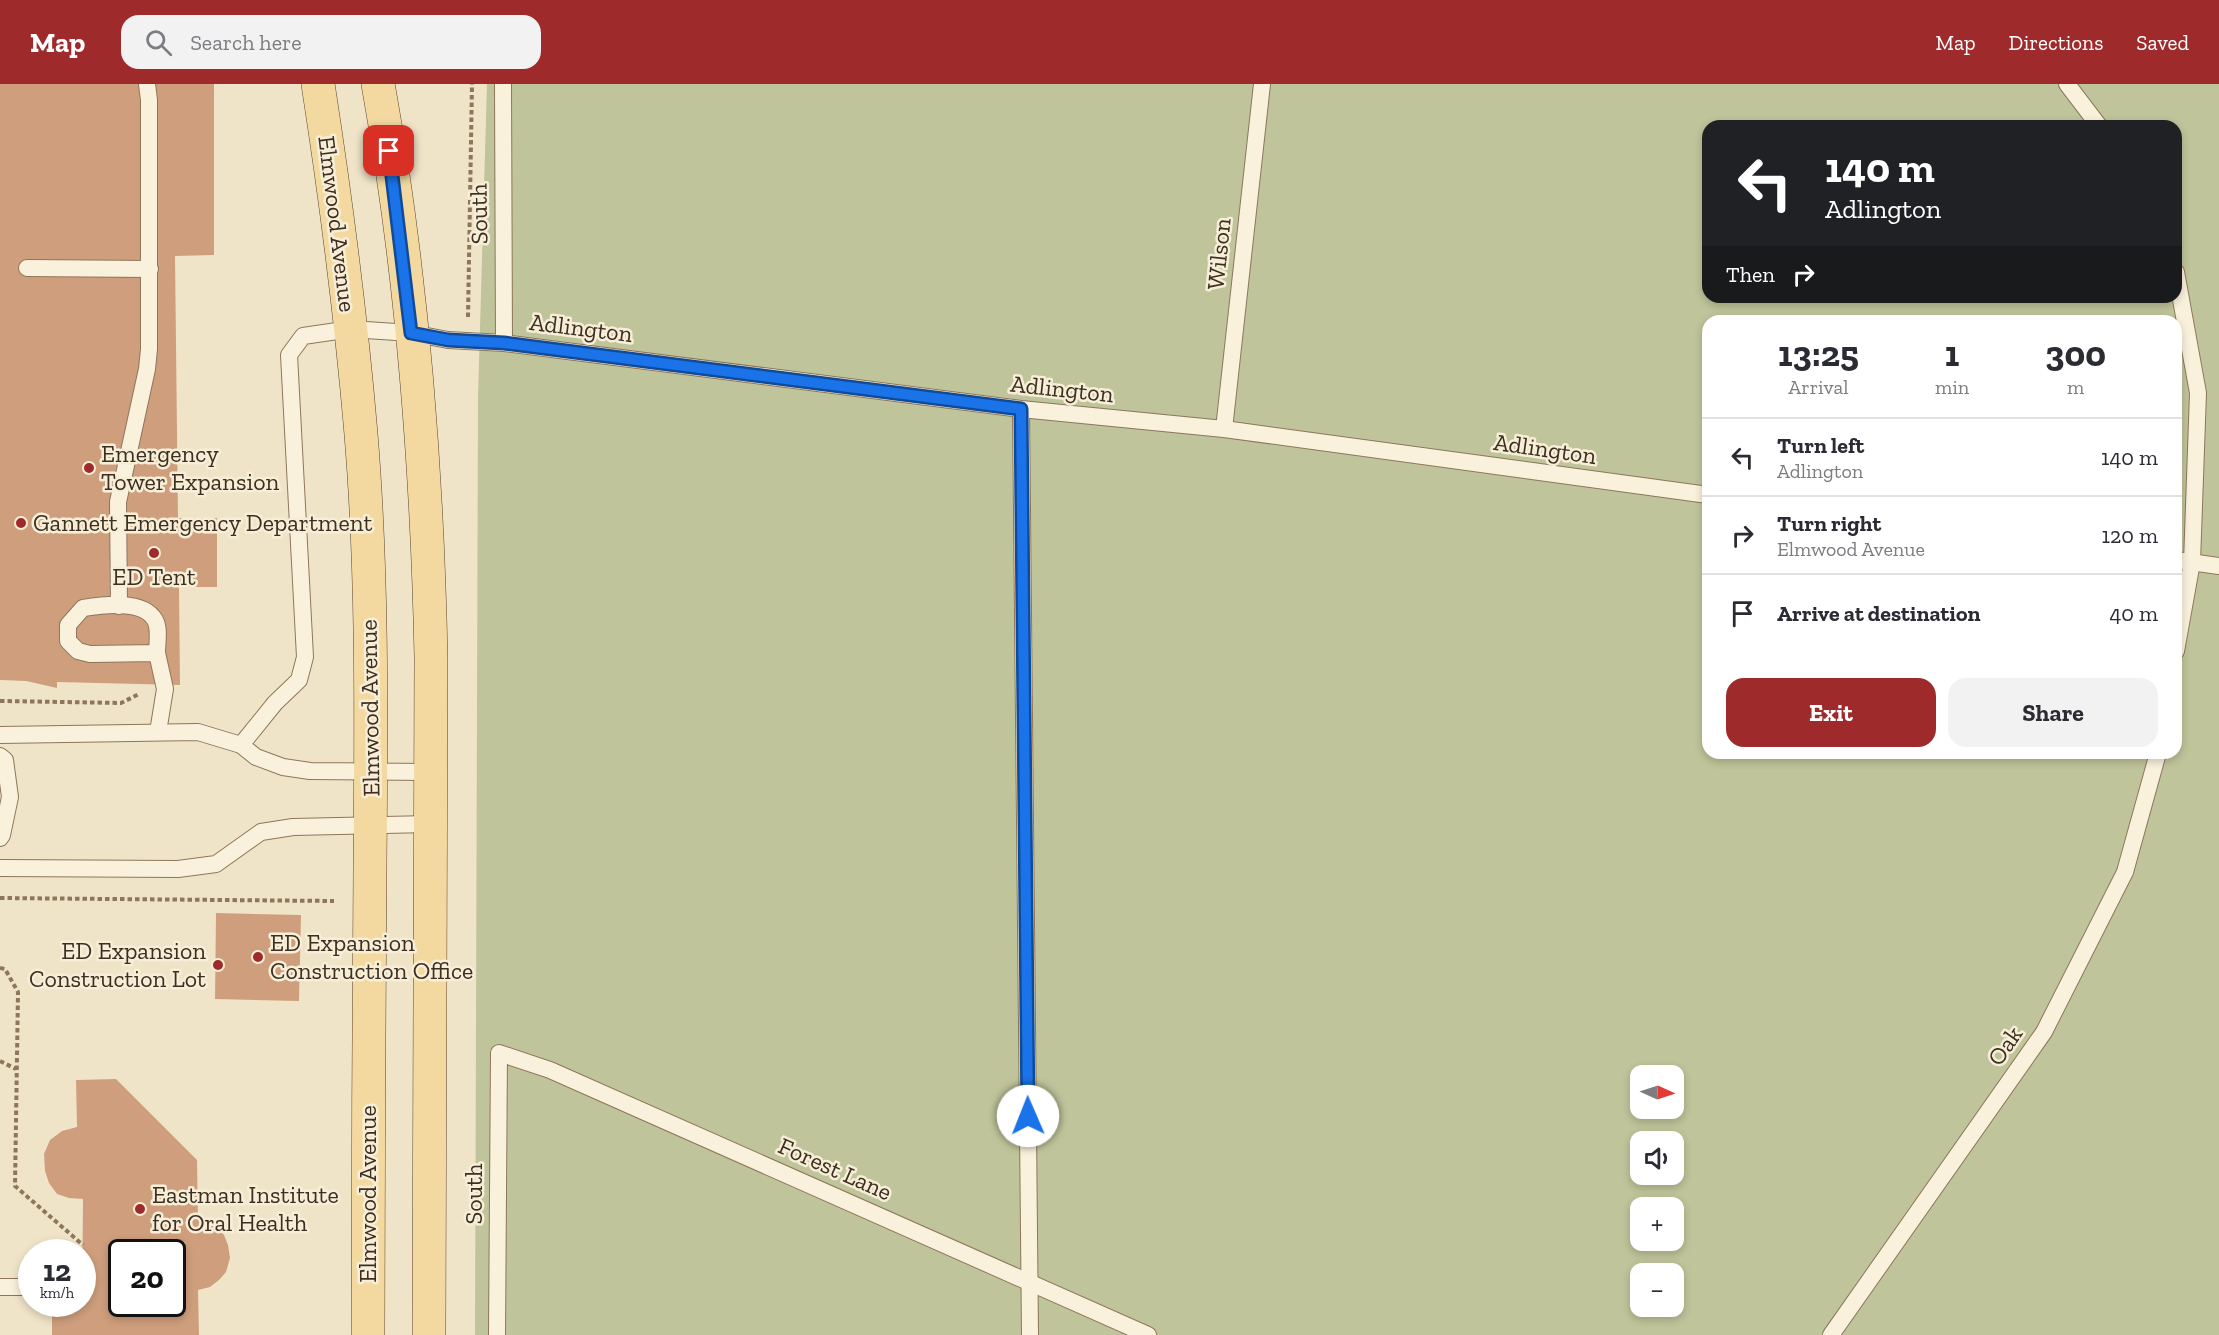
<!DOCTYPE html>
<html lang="en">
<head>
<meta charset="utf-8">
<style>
	body { margin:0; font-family:"Zilla Slab",serif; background:#f2f2f3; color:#2b2b33; height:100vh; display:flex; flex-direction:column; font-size:22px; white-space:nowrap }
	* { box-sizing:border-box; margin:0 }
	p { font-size:20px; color:#7c7c81 }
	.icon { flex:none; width:33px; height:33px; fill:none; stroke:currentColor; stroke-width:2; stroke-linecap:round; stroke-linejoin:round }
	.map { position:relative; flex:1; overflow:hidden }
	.panel { position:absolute; left:1702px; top:231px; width:480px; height:444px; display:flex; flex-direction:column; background:#fff; border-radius:18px; box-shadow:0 3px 9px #0003 }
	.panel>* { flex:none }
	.guide { position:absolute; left:1702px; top:36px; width:480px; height:183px; border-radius:18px; box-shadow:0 3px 9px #0003; background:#202124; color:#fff; overflow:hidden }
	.needle { width:39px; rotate:93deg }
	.buttons { position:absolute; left:1630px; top:981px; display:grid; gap:12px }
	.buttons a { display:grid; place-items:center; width:54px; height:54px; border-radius:12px; background:#fff; box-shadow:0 3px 9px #0003; font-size:30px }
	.speed { position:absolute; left:18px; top:1155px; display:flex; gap:12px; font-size:30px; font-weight:700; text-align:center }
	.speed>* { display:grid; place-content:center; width:78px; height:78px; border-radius:50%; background:#fff; box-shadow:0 3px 9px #0003; line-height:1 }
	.speed small { font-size:15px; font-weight:400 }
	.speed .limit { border:3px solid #111; border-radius:9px; background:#fff; color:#111 }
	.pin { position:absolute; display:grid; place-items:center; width:51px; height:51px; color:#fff; margin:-26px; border-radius:12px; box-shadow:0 3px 9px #0006 }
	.me { position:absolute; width:66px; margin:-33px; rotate:359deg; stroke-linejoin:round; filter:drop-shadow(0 0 4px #0008) }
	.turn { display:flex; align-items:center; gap:21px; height:126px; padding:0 24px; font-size:27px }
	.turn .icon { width:78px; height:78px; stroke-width:2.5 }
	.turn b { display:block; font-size:42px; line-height:51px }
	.then { display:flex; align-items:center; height:57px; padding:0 24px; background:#0003; gap:12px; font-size:22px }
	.eta { display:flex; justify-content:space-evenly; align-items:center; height:102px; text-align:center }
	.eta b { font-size:36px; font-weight:800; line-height:42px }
	.primary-button { display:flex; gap:12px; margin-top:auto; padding:12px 24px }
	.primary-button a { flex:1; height:69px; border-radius:18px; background:#9e2a2b; color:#fff; font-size:24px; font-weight:800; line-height:69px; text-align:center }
	.primary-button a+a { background:#f2f2f3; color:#2b2b33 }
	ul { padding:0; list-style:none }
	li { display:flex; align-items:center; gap:18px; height:78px; padding:0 24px; border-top:2px solid #e1e1e2 }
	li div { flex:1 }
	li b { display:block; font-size:22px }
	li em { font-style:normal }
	header { display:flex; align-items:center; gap:36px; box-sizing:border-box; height:84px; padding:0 30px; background:#9e2a2b; color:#fff }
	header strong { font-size:28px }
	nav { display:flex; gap:33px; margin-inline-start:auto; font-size:21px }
	.search { width:420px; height:54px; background:#f2f2f3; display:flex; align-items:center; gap:15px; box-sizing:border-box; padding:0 21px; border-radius:18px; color:#7c7c81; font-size:22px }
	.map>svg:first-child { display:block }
	.cemetery { fill:#bfc49a; fill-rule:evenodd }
	.building { fill:#cf9f7d; fill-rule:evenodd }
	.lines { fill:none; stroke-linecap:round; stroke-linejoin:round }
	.lane-casing { stroke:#8d765c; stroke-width:18 }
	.primary-casing { stroke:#5b4430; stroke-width:34 }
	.path { stroke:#8d765c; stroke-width:4; stroke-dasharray:4.5 3; stroke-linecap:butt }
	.lane { stroke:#faf1dc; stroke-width:16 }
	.primary { stroke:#f3d9a0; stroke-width:33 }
	.route-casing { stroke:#114b97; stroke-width:15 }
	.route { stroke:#1a73e8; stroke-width:10 }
	.poi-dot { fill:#9e2a2b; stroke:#f7eed8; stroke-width:2 }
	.labels { text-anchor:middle; stroke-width:5; stroke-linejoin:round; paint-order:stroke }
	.street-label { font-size:24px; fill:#3d2e20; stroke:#f7eed8 }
	.poi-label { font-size:24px; fill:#3d2e20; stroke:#f7eed8; text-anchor:start }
</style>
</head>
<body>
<header>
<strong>Map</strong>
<div class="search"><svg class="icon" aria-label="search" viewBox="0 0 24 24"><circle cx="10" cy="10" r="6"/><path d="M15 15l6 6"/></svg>Search here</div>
<nav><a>Map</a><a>Directions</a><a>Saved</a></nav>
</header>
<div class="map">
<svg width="2219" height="1251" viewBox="0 0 2219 1251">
	<rect width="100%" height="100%" fill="#f0e4c8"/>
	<path class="cemetery" d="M 487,0 L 2219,0 L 2219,1251 L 475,1251 L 478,313 ZM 1708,42 L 2176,42 L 2176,213 L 1708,213 ZM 1708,237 L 2176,237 L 2176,669 L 1708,669 ZM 1641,992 L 1674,992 L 1674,1024 L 1641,1024 ZM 1641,1058 L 1674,1058 L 1674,1090 L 1641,1090 ZM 1641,1124 L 1674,1124 L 1674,1156 L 1641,1156 ZM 1641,1190 L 1674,1190 L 1674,1222 L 1641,1222 Z"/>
	<g class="building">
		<polygon points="0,0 214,0 214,171 175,172 178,434 217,434 217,503 179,503 180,601 57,598 57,604 26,597 0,596"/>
		<polygon points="216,829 301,831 299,917 215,915"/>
		<path d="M 116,995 L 197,1076 L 198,1135 L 216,1142 L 224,1151 L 228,1161 L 230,1174 L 226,1188 L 219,1196 L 210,1203 L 198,1206 L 199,1251 L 52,1251 L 52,1220 L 60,1228 L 60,1220 L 82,1220 L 83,1115 L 69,1114 L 57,1110 L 49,1099 L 45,1087 L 44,1070 L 50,1056 L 62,1047 L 77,1043 L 76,996 ZM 122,1168 L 172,1168 L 172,1220 L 122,1220 Z"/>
	</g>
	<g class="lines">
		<g class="lane-casing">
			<g id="lane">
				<polyline points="503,0 504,259"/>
				<polyline points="2067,0 2099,42"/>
				<polyline points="27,184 150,185"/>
				<polyline points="2176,188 2198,309 2192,478 2176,567"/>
				<polyline points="1021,325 1030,1251"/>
				<polyline points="1224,345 1262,0"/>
				<polyline points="2176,476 2219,482"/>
				<polyline points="119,522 118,418 147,285 149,265 149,16 147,0"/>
				<path d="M 157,569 C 157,559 160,545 155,536 C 143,515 102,521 83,524 L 68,541 L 68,557 L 78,567 L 90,570 L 157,569 L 165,605 L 158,648"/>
				<polyline points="0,651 198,648 241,661 256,673 283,683 310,687 430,688"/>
				<polyline points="241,661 275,619 299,596 305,573 289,271 303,252 351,245 411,249 448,256 504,259 1021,325 1224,345 1708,411"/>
				<polyline points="0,672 5,676 10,713 2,751 0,754"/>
				<polyline points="0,784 178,785 216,780 261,748 293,743 430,740"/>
				<polyline points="0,1203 32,1203"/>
				<polyline points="497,1251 499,969 550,986 1148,1251"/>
				<polyline points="1831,1251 2044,948 2125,788 2158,669"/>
			</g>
		</g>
		<g class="primary-casing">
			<g id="primary">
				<path d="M 318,0 C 336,116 351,233 361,350 C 373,494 371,640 370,785 C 369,940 368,1096 368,1251"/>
				<path d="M 378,0 C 412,188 427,381 431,573 L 429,1251"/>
			</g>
		</g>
		<g class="path">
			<polyline points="468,233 472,0"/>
			<polyline points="0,617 121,619 139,610"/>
			<polyline points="0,814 334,817"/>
			<polyline points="0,884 5,885 18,908 15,1102 83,1161"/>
			<polyline points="0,977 16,985"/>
		</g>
		<use href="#lane" class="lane"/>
		<use href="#primary" class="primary"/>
	</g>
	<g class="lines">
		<g class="route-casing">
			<polyline id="route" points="389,67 411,249 448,256 504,259 1021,325 1028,1032"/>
		</g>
		<use href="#route" class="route"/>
	</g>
	<g class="poi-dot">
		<circle cx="89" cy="384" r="6"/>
		<circle cx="21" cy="439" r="6"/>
		<circle cx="154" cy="469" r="6"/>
		<circle cx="258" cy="873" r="6"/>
		<circle cx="218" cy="881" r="6"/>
		<circle cx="140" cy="1125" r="6"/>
	</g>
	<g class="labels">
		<g class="street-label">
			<text transform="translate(479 130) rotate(-91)" y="8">South</text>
			<text transform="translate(337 140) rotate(83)" y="8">Elmwood Avenue</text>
			<text transform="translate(1219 170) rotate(-84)" y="8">Wilson</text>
			<text transform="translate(581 244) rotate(7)" y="8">Adlington</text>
			<text transform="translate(1062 305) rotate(6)" y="8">Adlington</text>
			<text transform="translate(1545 365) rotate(8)" y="8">Adlington</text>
			<text transform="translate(370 624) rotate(-91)" y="8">Elmwood Avenue</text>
			<text transform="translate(2005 962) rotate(-55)" y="8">Oak</text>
			<text transform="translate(835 1085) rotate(24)" y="8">Forest Lane</text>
			<text transform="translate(368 1110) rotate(-90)" y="8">Elmwood Avenue</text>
			<text transform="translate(474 1110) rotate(-90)" y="8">South</text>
		</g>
		<g class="poi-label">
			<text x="101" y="378">Emergency<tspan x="101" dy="28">Tower Expansion</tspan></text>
			<text x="33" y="447">Gannett Emergency Department</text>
			<text x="154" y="501" text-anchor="middle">ED Tent</text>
			<text x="270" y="867">ED Expansion<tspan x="270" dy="28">Construction Office</tspan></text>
			<text x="206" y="875" text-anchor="end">ED Expansion<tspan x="206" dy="28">Construction Lot</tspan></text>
			<text x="152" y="1119">Eastman Institute<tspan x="152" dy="28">for Oral Health</tspan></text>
		</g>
	</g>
</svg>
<div class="buttons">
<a><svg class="needle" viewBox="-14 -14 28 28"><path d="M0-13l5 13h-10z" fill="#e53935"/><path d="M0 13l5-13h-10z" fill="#7c7c81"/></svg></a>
<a><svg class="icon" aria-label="sound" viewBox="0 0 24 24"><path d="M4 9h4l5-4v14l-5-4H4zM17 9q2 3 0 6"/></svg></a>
<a>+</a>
<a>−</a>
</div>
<div class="speed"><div>12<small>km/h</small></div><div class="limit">20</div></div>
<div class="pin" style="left:389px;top:67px;background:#d93025"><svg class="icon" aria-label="arrive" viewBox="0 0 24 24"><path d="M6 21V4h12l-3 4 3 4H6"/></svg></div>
<svg class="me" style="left:1028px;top:1032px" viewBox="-20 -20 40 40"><circle r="19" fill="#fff"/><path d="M0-13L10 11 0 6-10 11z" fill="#1a73e8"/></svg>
<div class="guide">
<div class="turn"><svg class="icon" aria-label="left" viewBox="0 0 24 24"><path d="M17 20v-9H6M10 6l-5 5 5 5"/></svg><div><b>140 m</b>Adlington</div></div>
<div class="then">Then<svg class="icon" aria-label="right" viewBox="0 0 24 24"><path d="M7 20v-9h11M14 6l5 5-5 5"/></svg></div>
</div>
<section class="panel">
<div class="eta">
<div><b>13:25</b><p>Arrival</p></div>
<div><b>1</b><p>min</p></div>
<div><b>300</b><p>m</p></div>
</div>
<ul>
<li><svg class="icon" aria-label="left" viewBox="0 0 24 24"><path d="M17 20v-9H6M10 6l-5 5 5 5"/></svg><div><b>Turn left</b><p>Adlington</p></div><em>140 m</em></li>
<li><svg class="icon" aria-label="right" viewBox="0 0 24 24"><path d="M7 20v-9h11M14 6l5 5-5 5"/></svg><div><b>Turn right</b><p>Elmwood Avenue</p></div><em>120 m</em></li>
<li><svg class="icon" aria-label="arrive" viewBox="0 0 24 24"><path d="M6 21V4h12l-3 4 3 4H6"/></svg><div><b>Arrive at destination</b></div><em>40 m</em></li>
</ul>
<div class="primary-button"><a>Exit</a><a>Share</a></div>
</section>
</div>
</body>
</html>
